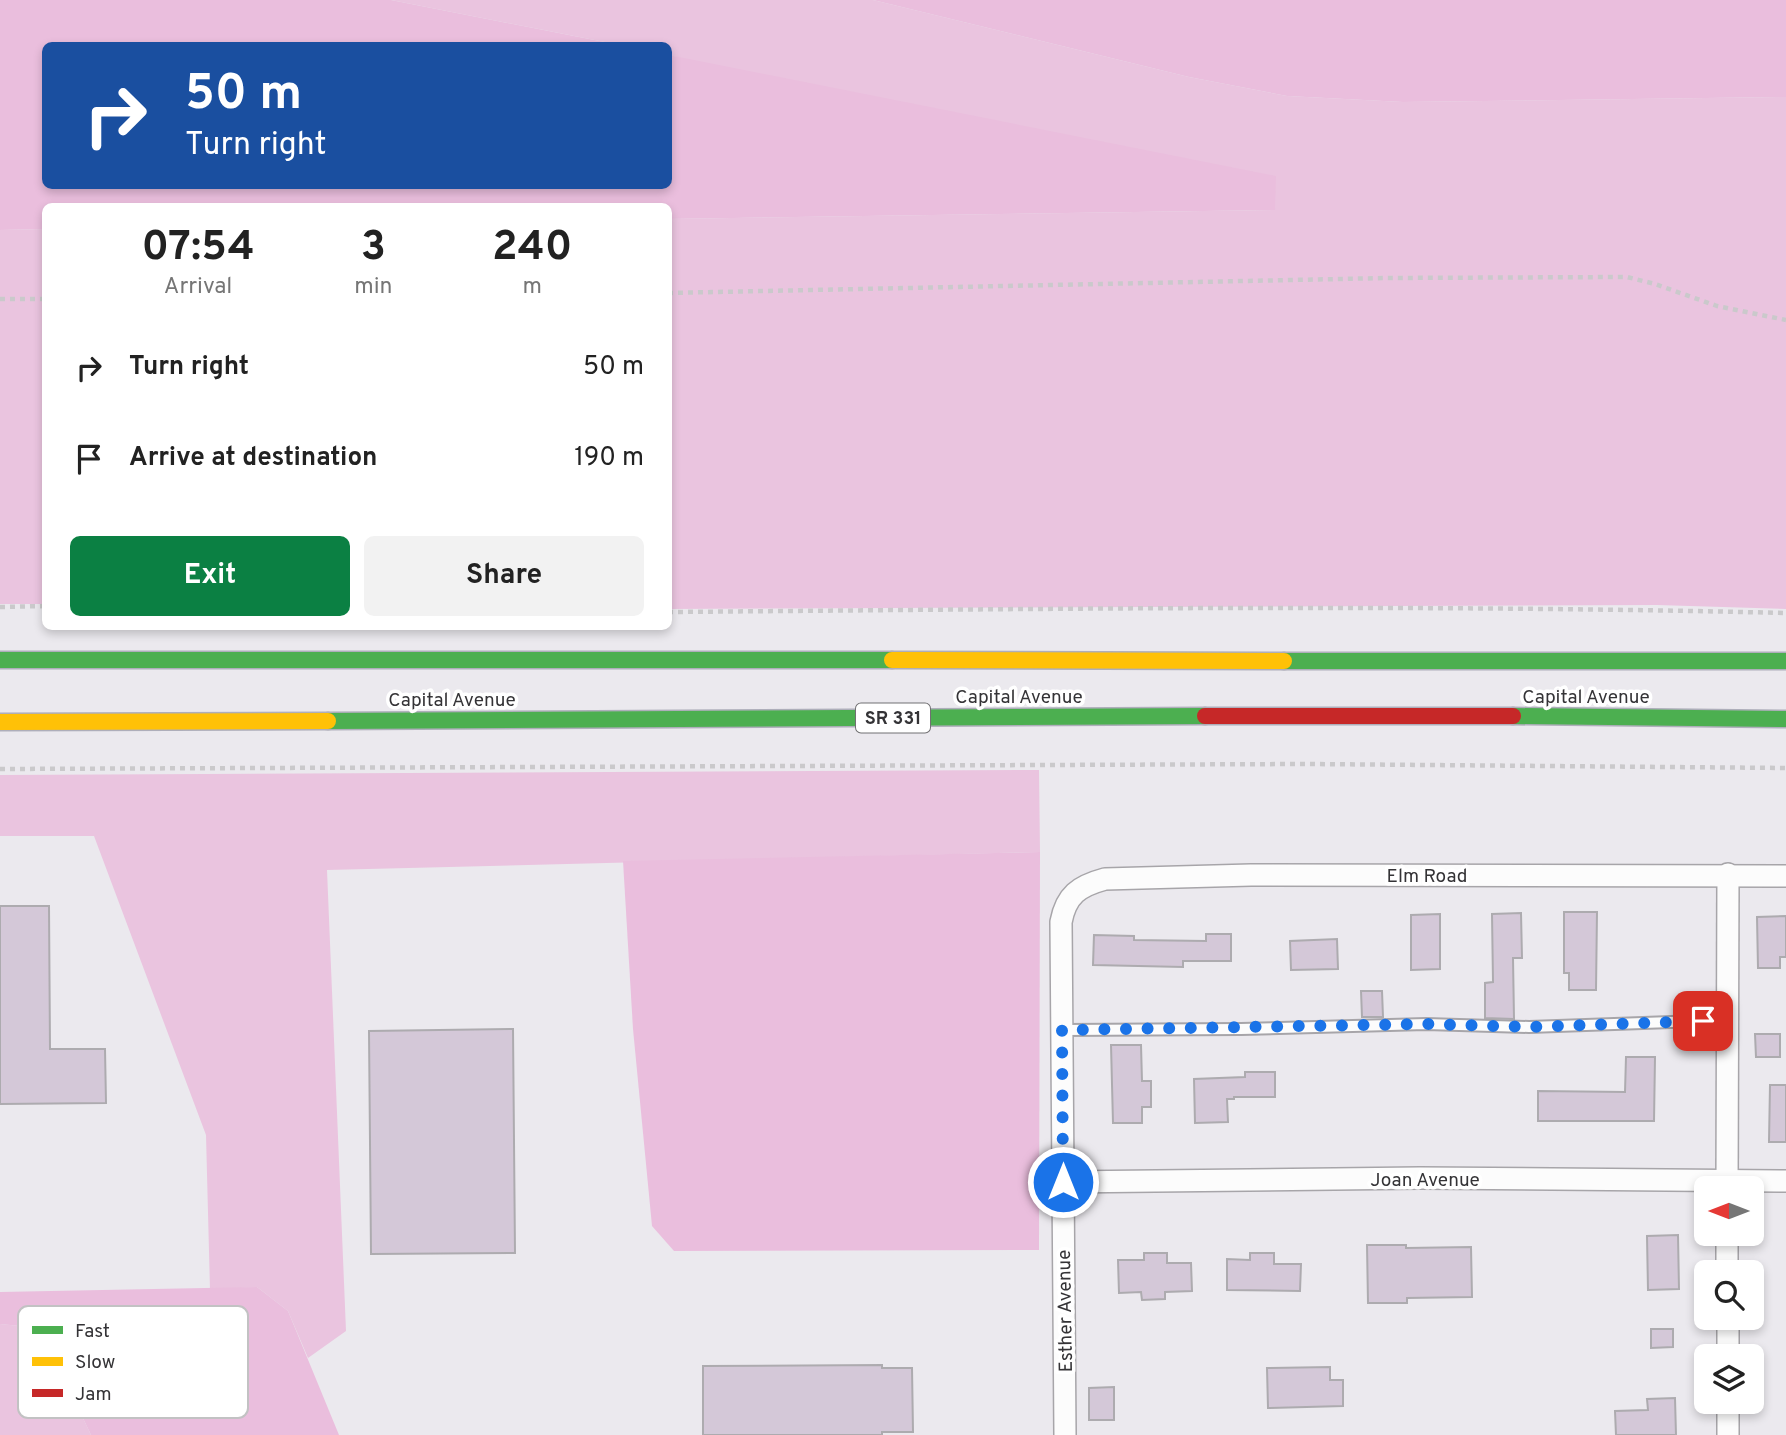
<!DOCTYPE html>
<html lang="en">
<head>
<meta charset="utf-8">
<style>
	body { margin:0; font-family:Overpass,sans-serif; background:#f2f2f2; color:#222; height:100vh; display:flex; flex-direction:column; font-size:26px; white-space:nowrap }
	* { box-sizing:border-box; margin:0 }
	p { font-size:23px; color:#767676 }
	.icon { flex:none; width:38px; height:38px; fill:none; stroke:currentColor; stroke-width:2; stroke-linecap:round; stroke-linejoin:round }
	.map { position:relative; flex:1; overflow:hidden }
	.panel { position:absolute; left:42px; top:203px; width:630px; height:427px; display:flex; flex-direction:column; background:#fff; border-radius:10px; box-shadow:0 4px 10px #0003 }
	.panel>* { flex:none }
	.banner { position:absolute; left:42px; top:42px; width:630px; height:147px; border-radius:10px; box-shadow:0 4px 10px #0003; background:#1a4fa0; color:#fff; overflow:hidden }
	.needle { width:46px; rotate:270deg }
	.controls { position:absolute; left:1694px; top:1176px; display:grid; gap:14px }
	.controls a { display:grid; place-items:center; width:70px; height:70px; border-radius:10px; background:#fff; box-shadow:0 4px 10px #0003; font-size:35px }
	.pin { position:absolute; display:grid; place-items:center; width:60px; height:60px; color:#fff; margin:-30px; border-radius:14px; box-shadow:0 4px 10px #0006 }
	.me { position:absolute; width:77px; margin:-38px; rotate:0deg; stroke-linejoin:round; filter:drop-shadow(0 0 5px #0008) }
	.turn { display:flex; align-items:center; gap:24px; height:147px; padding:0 28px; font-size:32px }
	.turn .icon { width:91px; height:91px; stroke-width:2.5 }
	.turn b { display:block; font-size:49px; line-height:60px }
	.eta { display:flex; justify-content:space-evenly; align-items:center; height:119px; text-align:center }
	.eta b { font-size:42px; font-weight:700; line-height:49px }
	.button { display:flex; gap:14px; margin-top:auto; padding:14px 28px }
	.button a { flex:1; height:80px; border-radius:10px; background:#0b8043; color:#fff; font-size:28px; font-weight:700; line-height:80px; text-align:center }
	.button a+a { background:#f2f2f2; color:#222 }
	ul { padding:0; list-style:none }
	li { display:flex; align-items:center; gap:21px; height:91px; padding:0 28px }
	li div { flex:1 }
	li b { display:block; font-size:26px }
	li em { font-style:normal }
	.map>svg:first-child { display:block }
	.green { fill:#eac4df }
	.forest { fill:#eabedd }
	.building { fill:#d4c8d8; stroke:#adabaf; stroke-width:2 }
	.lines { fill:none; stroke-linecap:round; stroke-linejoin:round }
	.lane-casing { stroke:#a7a5a9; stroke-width:14 }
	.street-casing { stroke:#a7a5a9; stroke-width:24 }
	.fast-casing { stroke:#aeaeba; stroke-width:19 }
	.slow-casing { stroke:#aeaeba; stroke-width:19 }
	.jam-casing { stroke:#aeaeba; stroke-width:19 }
	.path { stroke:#cac9cb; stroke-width:4.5; stroke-dasharray:5 5; stroke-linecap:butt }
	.lane { stroke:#fcfcfc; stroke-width:10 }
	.street { stroke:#fcfcfc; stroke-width:21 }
	.fast { stroke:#4caf50; stroke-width:16 }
	.slow { stroke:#ffc107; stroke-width:16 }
	.jam { stroke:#c62828; stroke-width:16 }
	.route { stroke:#1a73e8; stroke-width:12; stroke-dasharray:0 21.6 }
	.labels { text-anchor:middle; stroke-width:7; stroke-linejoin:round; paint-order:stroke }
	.shield { fill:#fff; stroke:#717072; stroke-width:2 }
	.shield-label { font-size:18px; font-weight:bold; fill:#343336 }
	.street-label { font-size:19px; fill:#343336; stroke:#fff }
	.key { fill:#fff; stroke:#c2c2c3; stroke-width:2 }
	.key-label { font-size:19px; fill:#343336 }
</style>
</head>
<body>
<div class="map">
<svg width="1786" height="1435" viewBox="0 0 1786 1435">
	<rect width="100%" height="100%" fill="#ebe9ee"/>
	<g class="green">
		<polygon points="391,0 873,0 1189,77 1287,96 1403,102 1786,97 1786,609 1657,605 669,609 669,219 1275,210 669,55 668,46 620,45"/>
		<polygon points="45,229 45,604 0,604 0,230"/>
		<polygon points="1039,770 1040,852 327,870 346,1331 308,1358 288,1311 257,1287 210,1290 206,1135 94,836 0,836 0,775"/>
		<polygon points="0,1324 40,1328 91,1435 0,1435"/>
	</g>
	<g class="forest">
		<polygon points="0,0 391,0 620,45 46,46 46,186 668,186 669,55 1276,176 1275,210 669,219 668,206 46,206 45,229 0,230"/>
		<polygon points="873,0 1786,0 1786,97 1403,102 1287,96 1189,77"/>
		<polygon points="1040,852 1039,1250 674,1251 652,1226 633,1029 623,861"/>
		<polygon points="257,1287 288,1311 339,1435 91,1435 40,1328 0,1324 0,1292"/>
	</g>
	<g class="building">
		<polygon points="0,906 49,906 50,1049 105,1049 106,1103 0,1104"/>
		<polygon points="1564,912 1597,912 1596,990 1569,990 1569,973 1564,973"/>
		<polygon points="1521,913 1522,958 1513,958 1514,1019 1485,1018 1485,983 1493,982 1492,914"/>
		<polygon points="1440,914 1440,969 1411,970 1411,915"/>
		<polygon points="1786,916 1786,957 1780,957 1780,968 1758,968 1757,917"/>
		<polygon points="1206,934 1231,934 1231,961 1183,961 1183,967 1093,965 1094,935 1134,936 1134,940 1206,941"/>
		<polygon points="1337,939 1338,969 1291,970 1290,941"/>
		<polygon points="1361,991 1382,991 1383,1017 1362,1017"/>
		<polygon points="513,1029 515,1253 371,1254 369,1031"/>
		<polygon points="1755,1034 1780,1034 1780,1057 1756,1057"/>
		<polygon points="1111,1045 1141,1045 1142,1081 1151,1081 1151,1107 1142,1107 1142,1123 1113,1123"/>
		<polygon points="1626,1057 1655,1057 1654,1121 1538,1121 1538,1091 1625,1092"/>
		<polygon points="1245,1072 1275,1072 1275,1097 1234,1097 1234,1099 1227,1099 1228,1122 1195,1123 1194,1079 1245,1077"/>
		<polygon points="1770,1085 1786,1085 1786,1142 1769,1142"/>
		<polygon points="1678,1235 1679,1289 1648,1290 1647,1236"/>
		<polygon points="1367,1245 1406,1245 1406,1248 1471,1247 1472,1297 1407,1298 1407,1303 1368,1303"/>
		<polygon points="1144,1253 1167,1253 1167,1263 1191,1263 1192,1291 1165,1292 1165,1299 1142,1300 1141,1292 1119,1293 1118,1260 1144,1260"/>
		<polygon points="1250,1253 1274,1253 1274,1264 1301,1264 1300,1291 1227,1290 1227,1259 1250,1260"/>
		<polygon points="1651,1329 1673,1329 1673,1347 1651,1348"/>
		<polygon points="882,1365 882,1368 912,1368 913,1432 882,1432 882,1435 703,1435 703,1366"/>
		<polygon points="1330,1367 1330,1380 1343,1380 1343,1406 1268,1408 1267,1368"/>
		<polygon points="1114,1387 1114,1420 1089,1420 1089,1388"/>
		<polygon points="1675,1398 1676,1435 1616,1435 1615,1411 1648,1410 1647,1399"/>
	</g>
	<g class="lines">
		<g class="lane-casing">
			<polyline id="lane" points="1062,1030 1241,1029 1426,1024 1529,1027 1728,1020"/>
		</g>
		<g class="street-casing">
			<g id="street">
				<polyline points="1063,1182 1420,1178 1786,1181"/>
				<polyline points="1727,1188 1728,874"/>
				<polyline points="1727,1234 1727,1272"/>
				<polyline points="1728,1318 1728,1356"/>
				<polyline points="1728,1402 1728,1435"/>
				<path d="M 1065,1435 L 1061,922 C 1066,895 1079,886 1105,879 L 1251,875 L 1786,876"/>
			</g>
		</g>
		<g class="fast-casing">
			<g id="fast">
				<polyline points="0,660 892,660"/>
				<polyline points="1284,661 1786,661"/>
				<polyline points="1513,716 1786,719"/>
				<polyline points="328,721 1205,716"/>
			</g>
		</g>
		<g class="slow-casing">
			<g id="slow">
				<polyline points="892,660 1284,661"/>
				<polyline points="0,722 328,721"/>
			</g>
		</g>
		<g class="jam-casing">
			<polyline id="jam" points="1205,716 1513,716"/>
		</g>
		<g class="path">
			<polyline points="668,293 1387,278 1627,277 1655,284 1717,306 1786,320"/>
			<polyline points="0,299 46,299"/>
			<polyline points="0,607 46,606"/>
			<path d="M 668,612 C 1041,609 1414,604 1786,613"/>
			<polyline points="0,769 1307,764 1786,768"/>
		</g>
		<use href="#lane" class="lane"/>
		<use href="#street" class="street"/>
		<use href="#fast" class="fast"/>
		<use href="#slow" class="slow"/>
		<use href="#jam" class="jam"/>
	</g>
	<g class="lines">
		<polyline class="route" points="1063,1182 1062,1030 1426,1024 1529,1027 1703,1021"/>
	</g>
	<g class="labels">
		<rect class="shield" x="856" y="703.5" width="74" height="29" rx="5"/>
		<g class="shield-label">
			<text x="893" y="724">SR 331</text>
		</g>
		<g class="street-label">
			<text x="1019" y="703">Capital Avenue</text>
			<text x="1586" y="703">Capital Avenue</text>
			<text x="452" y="706">Capital Avenue</text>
			<text x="1427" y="882">Elm Road</text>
			<text x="1425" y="1186">Joan Avenue</text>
			<text transform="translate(1064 1311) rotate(-91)" y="7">Esther Avenue</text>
		</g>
	</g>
	<rect x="18" y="1306" width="230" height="112" rx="10" class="key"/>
	<rect x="32" y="1326" width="31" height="8" fill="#4caf50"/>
	<rect x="32" y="1357" width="31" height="9" fill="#ffc107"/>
	<rect x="32" y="1389" width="31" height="8" fill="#c62828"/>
	<g class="key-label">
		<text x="75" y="1337">Fast</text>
		<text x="75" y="1368">Slow</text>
		<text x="75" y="1400">Jam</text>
	</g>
</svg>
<div class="controls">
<a><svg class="needle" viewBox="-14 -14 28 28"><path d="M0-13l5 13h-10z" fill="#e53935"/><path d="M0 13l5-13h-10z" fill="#767676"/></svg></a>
<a><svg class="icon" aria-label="search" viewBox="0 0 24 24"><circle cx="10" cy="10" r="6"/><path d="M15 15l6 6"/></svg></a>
<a><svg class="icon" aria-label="layers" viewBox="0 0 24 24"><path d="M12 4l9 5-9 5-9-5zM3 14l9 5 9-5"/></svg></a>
</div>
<div class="pin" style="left:1703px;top:1021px;background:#d93025"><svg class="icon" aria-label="arrive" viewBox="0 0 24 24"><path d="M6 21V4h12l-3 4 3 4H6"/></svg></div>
<svg class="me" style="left:1063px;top:1182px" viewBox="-20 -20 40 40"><circle r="17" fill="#1a73e8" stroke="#fff" stroke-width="3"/><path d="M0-11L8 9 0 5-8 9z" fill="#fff"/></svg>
<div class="banner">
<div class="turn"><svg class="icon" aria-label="right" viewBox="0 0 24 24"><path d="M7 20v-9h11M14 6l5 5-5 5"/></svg><div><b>50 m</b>Turn right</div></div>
</div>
<section class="panel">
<div class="eta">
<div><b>07:54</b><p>Arrival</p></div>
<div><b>3</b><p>min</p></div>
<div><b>240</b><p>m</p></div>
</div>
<ul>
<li><svg class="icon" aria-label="right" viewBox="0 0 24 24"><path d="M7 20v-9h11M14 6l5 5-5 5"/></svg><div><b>Turn right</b></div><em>50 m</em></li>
<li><svg class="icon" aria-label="arrive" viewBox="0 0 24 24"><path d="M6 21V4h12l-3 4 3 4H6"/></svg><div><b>Arrive at destination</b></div><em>190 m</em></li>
</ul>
<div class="button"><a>Exit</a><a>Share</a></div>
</section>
</div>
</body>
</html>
